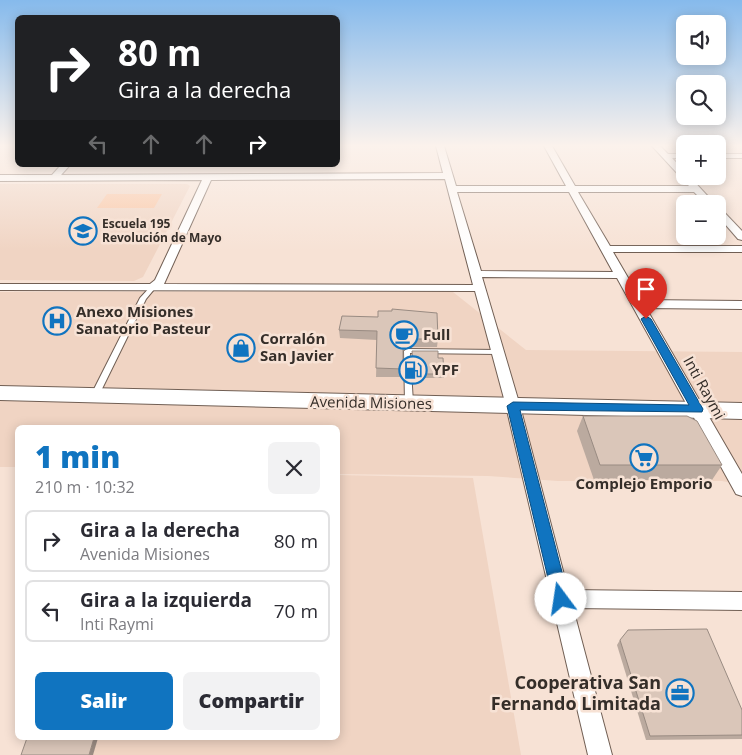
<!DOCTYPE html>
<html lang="es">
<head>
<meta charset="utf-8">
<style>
	body { margin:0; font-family:"Open Sans",sans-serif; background:#f2f2f3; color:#2b2b33; height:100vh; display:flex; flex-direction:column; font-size:19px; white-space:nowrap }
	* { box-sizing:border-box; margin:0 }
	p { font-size:16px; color:#7c7c81 }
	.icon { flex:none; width:28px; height:28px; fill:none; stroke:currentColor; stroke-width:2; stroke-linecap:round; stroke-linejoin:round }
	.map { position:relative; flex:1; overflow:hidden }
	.side { position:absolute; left:15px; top:425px; width:325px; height:315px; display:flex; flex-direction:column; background:#fff; border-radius:8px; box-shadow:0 2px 12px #0003 }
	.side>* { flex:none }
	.guide { position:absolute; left:15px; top:15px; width:325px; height:152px; border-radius:8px; box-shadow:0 2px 12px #0003; background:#202124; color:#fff; overflow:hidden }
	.tools { position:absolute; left:676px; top:15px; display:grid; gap:10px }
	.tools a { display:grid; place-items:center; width:50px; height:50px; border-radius:8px; background:#fff; box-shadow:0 2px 12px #0003; font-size:25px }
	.pin { position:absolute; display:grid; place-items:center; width:42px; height:42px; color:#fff; margin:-51px -21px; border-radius:50% 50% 50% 0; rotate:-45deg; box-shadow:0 0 5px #0007 }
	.pin .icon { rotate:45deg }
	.me { position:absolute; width:55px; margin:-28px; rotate:346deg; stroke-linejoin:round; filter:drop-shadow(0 0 4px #0008) }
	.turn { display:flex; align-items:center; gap:18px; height:105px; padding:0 20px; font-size:22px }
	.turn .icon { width:65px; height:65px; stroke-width:2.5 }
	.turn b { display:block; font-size:35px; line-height:42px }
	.lanes { display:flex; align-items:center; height:48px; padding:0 20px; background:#0003; justify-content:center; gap:25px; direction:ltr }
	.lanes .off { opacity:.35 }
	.round { display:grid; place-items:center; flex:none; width:52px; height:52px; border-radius:8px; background:#f2f2f3 }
	.summary { display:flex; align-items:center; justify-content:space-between; height:85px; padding:0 20px }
	h1 { font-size:30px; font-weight:800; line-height:38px; color:#1074c0 }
	.button { display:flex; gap:10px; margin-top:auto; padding:10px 20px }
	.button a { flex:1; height:58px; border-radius:8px; background:#1074c0; color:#fff; font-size:20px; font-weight:800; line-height:58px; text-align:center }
	.button a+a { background:#f2f2f3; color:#2b2b33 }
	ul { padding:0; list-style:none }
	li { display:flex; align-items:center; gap:15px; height:62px; margin:0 10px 8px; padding:0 10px; border:2px solid #e1e1e2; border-radius:8px }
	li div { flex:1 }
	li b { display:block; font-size:19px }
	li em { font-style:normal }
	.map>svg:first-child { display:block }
	.built { fill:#f0d4c3 }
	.green { fill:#fac6a4 }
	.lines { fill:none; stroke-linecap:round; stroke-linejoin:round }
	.service-casing { stroke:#715f54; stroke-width:2 }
	.minor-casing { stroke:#715f54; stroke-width:2 }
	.secondary-casing { stroke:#715f54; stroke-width:2 }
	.service { fill:#fff; fill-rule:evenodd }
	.minor { fill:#fff; fill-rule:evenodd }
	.secondary { fill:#fff; fill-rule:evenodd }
	.wall { fill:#bbaa9f }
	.shaded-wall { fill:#998b82 }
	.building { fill:#dac6b9; stroke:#998b82 }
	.route { fill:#1074c0; stroke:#0a4b7d }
	.labels { text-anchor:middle; stroke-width:5; stroke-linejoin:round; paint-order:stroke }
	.far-poi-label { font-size:12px; font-weight:bold; fill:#352e29; stroke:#f7e2d5; text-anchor:start }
	.poi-label { font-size:15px; font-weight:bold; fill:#352e29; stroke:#f7e2d5; text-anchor:start }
	.street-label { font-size:15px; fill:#352e29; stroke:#f7e2d5 }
	.near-poi-label { font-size:18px; font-weight:bold; fill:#352e29; stroke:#f7e2d5; text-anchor:end }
</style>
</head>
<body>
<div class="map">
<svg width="742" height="755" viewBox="0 0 742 755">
	<rect width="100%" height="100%" fill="#f7e2d5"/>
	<g class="built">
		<polygon points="0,184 187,184 190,186 143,277 134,281 0,280"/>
		<polygon points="0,292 453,292 526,350 742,352 742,485 722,481 558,481 488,476 338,474 338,428 18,428 17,467 0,467"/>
		<polygon points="338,475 473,478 521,755 25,755 32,738 338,738"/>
	</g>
	<polygon class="green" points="107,194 162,194 154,208 97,208"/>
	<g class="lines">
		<g class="service-casing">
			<g id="service">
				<polygon points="153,285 156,287 146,299 99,395 95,397 92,397 91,395 140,298 151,286"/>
				<polygon points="407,349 498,350 501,352 498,354 410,353 413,403 409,406 405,403 404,351"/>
			</g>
		</g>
		<g class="minor-casing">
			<g id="minor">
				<path d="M 436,146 L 444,146 L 456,186 L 566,186 L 544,146 L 552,146 L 575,186 L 689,186 L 652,146 L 660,146 L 668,154 L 685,154 L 685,158 L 672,158 L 685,172 L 685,176 L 689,176 L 715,204 L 706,204 L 694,192 L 578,192 L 610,246 L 742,246 L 742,252 L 613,252 L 641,300 L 742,301 L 742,309 L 646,308 L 742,474 L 742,496 L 736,494 L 617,278 L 482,277 L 520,406 L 568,590 L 742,592 L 742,610 L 573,608 L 612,755 L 588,755 L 506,406 L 475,291 L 0,290 L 0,284 L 150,284 L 155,280 L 202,180 L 0,181 L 0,175 L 52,175 L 61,165 L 70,165 L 61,175 L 443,173 ZM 445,179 L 473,285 L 164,284 L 211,180 ZM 457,192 L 569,192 L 613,272 L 481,271 Z"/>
				<rect x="718" y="154" width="24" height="4"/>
				<polygon points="718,208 721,209 742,231 742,240 738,239 718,216"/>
			</g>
		</g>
		<g class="secondary-casing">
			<polygon id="secondary" points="0,386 742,403 742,419 0,400"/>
		</g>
		<use href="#service" class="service"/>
		<use href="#minor" class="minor"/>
		<use href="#secondary" class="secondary"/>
	</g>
	<g class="wall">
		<polygon points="342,316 438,339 437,347 407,347 403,349 403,377 376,377 377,340 340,338 339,330"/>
		<polygon points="412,351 438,358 444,374 444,378 413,378"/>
		<polygon points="583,416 722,465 712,480 594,480 577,431"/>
		<polygon points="620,640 742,710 742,739 646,740 617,645"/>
	</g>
	<g class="shaded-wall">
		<polygon points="407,339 407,347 403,349 403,341"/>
		<polygon points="94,738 98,738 93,755 89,755"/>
	</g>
	<g class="building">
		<polygon points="392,309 437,313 438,339 407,339 403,341 403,369 376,368 377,331 339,330 342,316 378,317 378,311 392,311"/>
		<polygon points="412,351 438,351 438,358 443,358 444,374 414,374"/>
		<polygon points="583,416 687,416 697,421 722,465 600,465"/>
		<polygon points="707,629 742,710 742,735 650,736 620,640 628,630"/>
		<polygon points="27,738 94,738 89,755 21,755"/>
	</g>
	<linearGradient id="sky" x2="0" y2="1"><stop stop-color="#86baec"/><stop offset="0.58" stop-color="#fbf2ec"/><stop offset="1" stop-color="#fbf2ec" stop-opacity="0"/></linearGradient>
	<rect width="742" height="251" fill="url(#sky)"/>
	<polygon class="route" points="646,316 651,319 703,409 702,412 520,410 569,599 566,604 561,607 555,604 553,599 507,406 513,402 689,405 641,319"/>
	<defs>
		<g id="school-ring" transform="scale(1.4375)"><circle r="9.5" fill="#f7e2d5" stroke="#1074c0" stroke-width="1.5"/><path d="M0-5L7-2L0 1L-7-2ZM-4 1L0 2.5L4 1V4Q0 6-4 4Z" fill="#1074c0"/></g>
		<g id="hospital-ring" transform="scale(1.4375)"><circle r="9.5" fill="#f7e2d5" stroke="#1074c0" stroke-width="1.5"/><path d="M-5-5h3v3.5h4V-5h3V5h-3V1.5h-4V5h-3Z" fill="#1074c0"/></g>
		<g id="cafe-ring" transform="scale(1.4375)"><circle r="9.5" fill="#f7e2d5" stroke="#1074c0" stroke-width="1.5"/><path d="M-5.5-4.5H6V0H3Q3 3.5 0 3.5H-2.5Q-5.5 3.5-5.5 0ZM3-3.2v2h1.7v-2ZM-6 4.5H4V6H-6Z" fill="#1074c0"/></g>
		<g id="shop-ring" transform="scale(1.4375)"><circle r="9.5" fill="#f7e2d5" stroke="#1074c0" stroke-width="1.5"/><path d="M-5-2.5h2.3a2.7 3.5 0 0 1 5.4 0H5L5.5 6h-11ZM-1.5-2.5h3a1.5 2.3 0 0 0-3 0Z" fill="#1074c0"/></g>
		<g id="fuel-ring" transform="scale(1.4375)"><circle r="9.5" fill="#f7e2d5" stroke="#1074c0" stroke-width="1.5"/><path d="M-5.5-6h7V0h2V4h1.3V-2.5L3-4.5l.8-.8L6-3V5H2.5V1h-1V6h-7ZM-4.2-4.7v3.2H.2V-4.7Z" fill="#1074c0"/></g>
		<g id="supermarket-ring" transform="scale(1.4375)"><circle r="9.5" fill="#f7e2d5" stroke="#1074c0" stroke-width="1.5"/><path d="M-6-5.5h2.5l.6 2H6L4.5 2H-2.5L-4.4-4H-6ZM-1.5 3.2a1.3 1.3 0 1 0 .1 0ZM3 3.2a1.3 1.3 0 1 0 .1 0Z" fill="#1074c0"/></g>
		<g id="office-ring" transform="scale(1.4375)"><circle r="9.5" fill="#f7e2d5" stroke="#1074c0" stroke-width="1.5"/><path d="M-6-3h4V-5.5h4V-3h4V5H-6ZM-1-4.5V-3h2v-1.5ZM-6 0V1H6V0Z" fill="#1074c0"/></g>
	</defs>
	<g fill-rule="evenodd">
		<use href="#school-ring" x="83" y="231"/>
		<use href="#hospital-ring" x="57" y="321"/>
		<use href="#cafe-ring" x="404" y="335"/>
		<use href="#shop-ring" x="241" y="348"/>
		<use href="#fuel-ring" x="413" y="370"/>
		<use href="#supermarket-ring" x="644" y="458"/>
		<use href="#office-ring" x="680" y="693"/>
	</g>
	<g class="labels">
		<g class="far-poi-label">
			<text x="102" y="228">Escuela 195<tspan x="102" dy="14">Revolución de Mayo</tspan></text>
		</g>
		<g class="poi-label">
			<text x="76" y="317">Anexo Misiones<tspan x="76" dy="17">Sanatorio Pasteur</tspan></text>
			<text x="423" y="340">Full</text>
			<text x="260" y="344">Corralón<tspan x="260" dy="17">San Javier</tspan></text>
			<text x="432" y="375">YPF</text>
			<text x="644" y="489" text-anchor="middle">Complejo Emporio</text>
		</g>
		<g class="street-label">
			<text transform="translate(704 388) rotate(61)" y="5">Inti Raymi</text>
			<text transform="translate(371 403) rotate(1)" y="5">Avenida Misiones</text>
		</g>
		<g class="near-poi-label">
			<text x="661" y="689">Cooperativa San<tspan x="661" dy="21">Fernando Limitada</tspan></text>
		</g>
	</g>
</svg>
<div class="tools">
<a><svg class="icon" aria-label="sound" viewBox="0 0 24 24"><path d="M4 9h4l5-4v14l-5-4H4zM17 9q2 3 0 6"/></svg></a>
<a><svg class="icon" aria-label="search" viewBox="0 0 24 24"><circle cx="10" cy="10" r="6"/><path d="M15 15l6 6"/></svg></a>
<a>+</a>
<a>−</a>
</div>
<div class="pin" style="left:646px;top:319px;background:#d93025"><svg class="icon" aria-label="arrive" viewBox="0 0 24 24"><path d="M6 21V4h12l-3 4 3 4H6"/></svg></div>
<svg class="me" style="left:561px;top:599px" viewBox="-20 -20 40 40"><circle r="19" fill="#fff"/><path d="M0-13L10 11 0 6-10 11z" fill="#1074c0"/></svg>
<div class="guide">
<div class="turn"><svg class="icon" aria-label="right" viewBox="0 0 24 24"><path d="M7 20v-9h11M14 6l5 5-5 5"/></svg><div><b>80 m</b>Gira a la derecha</div></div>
<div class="lanes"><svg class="icon off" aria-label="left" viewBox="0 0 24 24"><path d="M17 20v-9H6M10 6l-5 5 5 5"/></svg><svg class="icon off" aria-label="ahead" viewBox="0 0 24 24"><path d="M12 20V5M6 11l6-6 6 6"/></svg><svg class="icon off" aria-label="ahead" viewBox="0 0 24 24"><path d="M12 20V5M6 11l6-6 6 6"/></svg><svg class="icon" aria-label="right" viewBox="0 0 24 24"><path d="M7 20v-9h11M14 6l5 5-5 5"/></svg></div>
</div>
<section class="side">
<div class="summary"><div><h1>1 min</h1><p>210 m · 10:32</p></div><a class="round"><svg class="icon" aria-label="close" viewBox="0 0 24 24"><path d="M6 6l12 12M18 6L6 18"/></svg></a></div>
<ul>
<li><svg class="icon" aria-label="right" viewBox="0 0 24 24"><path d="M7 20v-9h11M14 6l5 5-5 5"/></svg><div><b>Gira a la derecha</b><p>Avenida Misiones</p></div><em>80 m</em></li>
<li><svg class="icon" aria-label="left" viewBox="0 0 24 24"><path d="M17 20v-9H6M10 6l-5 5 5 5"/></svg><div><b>Gira a la izquierda</b><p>Inti Raymi</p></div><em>70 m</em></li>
</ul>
<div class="button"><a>Salir</a><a>Compartir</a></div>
</section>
</div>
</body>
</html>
